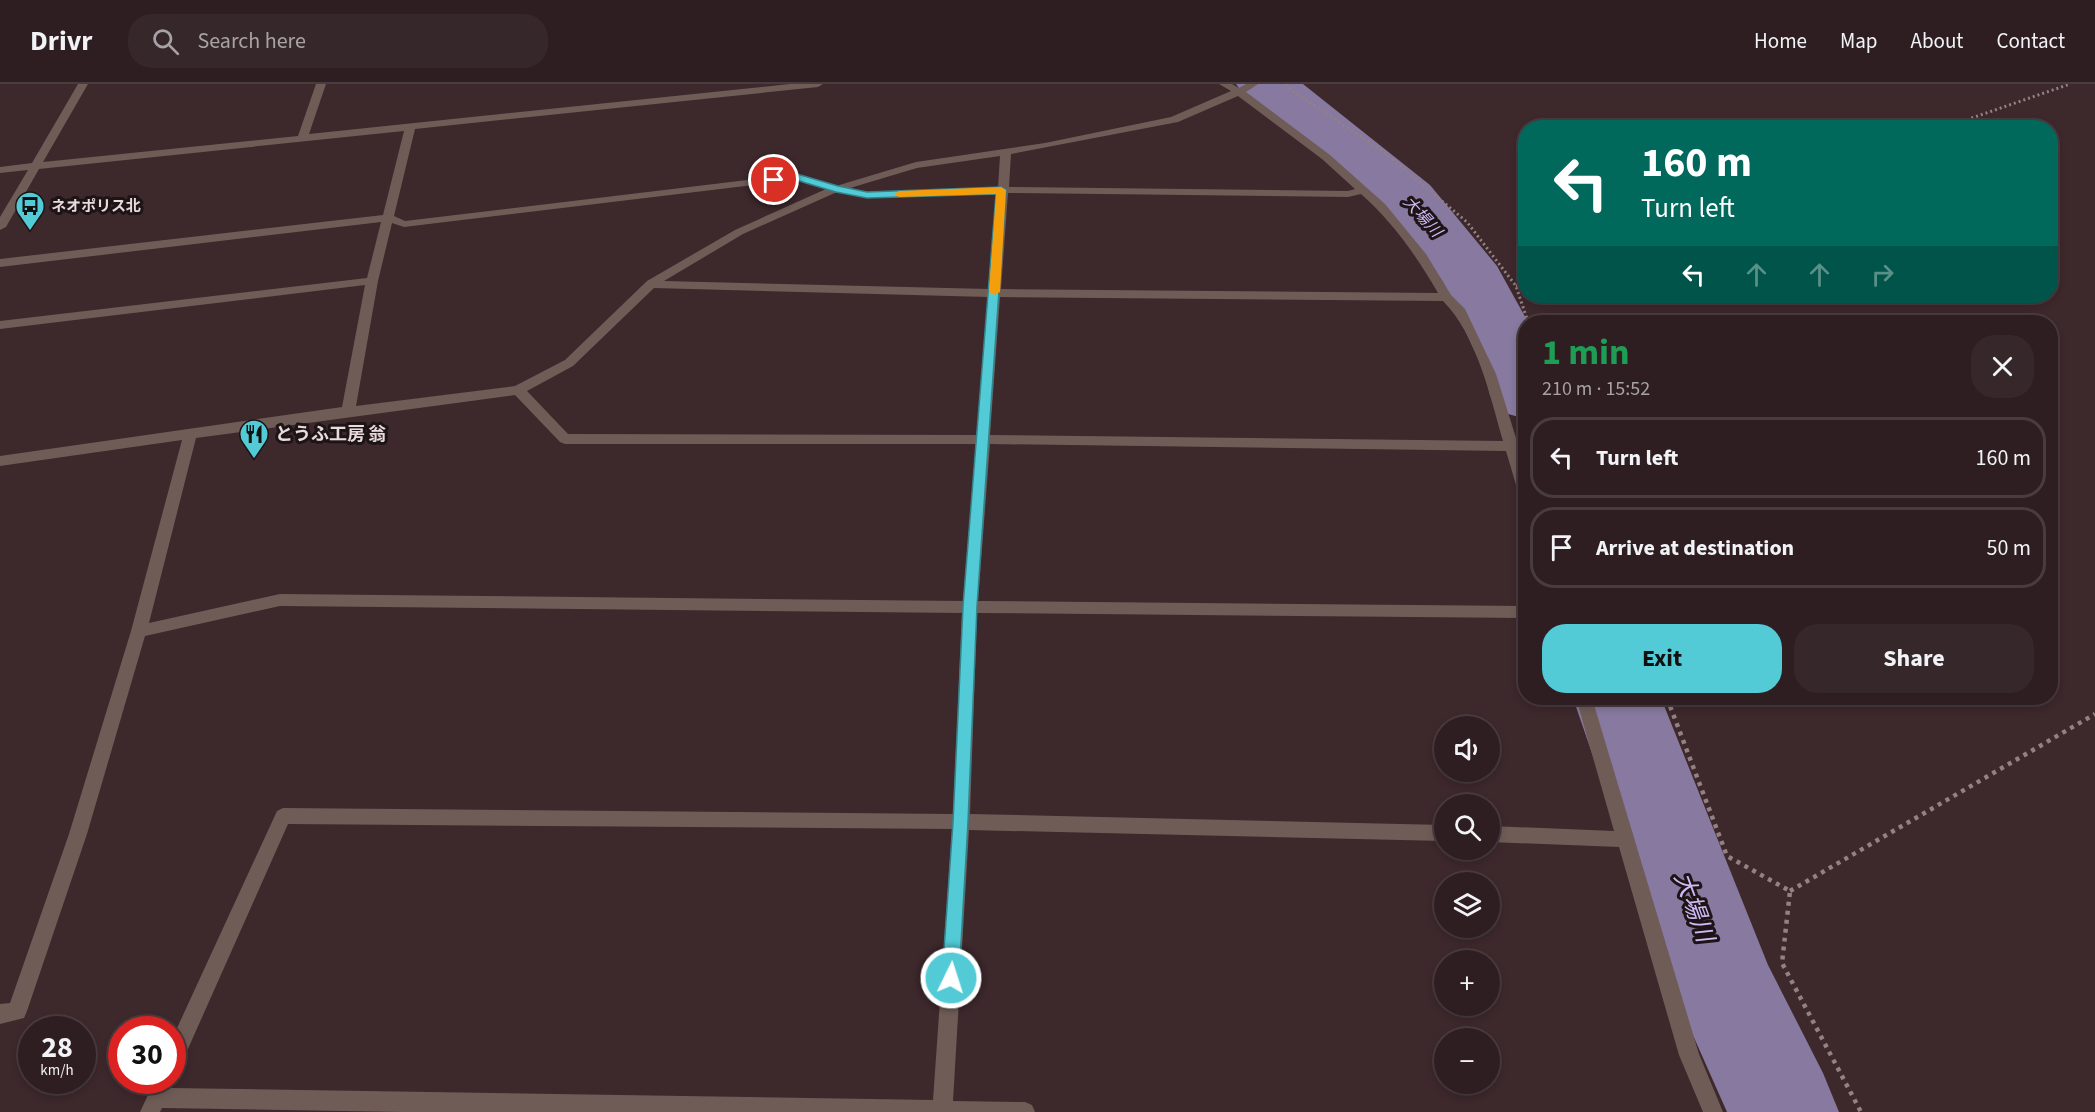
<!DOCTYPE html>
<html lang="en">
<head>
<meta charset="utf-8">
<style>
	body { margin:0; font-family:"Source Sans 3","Noto Sans JP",sans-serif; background:#36272a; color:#f1f3f6; height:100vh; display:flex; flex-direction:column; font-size:22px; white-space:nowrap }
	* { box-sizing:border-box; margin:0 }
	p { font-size:20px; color:#a7a2a5 }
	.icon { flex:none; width:33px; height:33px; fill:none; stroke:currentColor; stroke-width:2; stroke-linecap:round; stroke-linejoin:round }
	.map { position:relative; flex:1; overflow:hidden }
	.side { position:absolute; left:1518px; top:231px; width:540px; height:390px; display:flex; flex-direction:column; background:#2e1e21; border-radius:24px; box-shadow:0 3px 9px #0003,0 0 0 2px #493c3f }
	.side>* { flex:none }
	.guide { position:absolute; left:1518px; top:36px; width:540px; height:183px; border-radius:24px; box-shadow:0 3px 9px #0003,0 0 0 2px #493c3f; background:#00695c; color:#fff; overflow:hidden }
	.fabs { position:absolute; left:1434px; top:632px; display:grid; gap:12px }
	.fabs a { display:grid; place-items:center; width:66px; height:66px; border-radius:50%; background:#2e1e21; box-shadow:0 3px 9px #0003,0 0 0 2px #493c3f; font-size:30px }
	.speed { position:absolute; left:18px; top:932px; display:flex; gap:12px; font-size:30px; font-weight:700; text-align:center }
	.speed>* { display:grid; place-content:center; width:78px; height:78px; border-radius:50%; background:#2e1e21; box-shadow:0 3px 9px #0003,0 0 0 2px #493c3f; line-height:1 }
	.speed small { font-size:15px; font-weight:400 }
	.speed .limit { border:9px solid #d22; background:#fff; color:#111 }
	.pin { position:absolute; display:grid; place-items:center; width:51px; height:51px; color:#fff; margin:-26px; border:3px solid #fff; border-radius:50%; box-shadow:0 2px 6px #0007 }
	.me { position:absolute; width:66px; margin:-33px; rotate:4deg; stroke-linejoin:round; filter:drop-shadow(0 0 4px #0008) }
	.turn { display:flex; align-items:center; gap:21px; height:126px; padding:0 24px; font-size:27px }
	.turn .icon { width:78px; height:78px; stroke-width:2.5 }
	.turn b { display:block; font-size:42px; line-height:51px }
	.lanes { display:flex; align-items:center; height:57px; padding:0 24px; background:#0003; justify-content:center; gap:30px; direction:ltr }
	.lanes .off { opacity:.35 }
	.round { display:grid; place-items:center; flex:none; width:63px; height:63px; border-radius:24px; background:#36272a }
	.summary { display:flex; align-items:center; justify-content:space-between; height:102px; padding:0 24px }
	h1 { font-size:36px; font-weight:700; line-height:45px; color:#1e9e55 }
	.button { display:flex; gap:12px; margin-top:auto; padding:12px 24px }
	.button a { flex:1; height:69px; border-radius:24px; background:#52cbd7; color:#111; font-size:24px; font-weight:700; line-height:69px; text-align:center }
	.button a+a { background:#36272a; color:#f1f3f6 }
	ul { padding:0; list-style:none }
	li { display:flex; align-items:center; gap:18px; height:81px; margin:0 12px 9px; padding:0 12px; border:3px solid #493c3f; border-radius:24px }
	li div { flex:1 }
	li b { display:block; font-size:22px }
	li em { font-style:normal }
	header { display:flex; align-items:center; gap:36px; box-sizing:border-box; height:84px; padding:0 30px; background:#2e1e21; border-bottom:2px solid #493c3f }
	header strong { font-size:28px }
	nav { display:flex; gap:33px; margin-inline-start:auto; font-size:21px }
	.search { width:420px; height:54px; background:#36272a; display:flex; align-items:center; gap:15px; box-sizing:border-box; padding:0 21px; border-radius:24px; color:#a7a2a5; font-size:22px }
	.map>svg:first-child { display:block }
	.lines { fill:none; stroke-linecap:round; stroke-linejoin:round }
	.river { fill:#87799f; fill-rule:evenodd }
	.path-far1 { stroke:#938184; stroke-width:3; stroke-dasharray:2 3; stroke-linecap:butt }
	.path { stroke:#938184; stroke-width:4.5; stroke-dasharray:4 5; stroke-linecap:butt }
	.minor { fill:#6f5c57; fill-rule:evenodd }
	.route { fill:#52cbd7; stroke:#35848c; stroke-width:1.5 }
	.slow { fill:#f59e0b }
	.labels { text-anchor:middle; stroke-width:6; stroke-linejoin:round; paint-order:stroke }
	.far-poi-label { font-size:15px; font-weight:bold; fill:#e9dbdd; stroke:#1d1416; text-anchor:start }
	.far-water-label { font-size:16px; font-style:italic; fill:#cfb9f7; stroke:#1d1416 }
	.poi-label { font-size:18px; font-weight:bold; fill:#e9dbdd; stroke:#1d1416; text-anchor:start }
	.near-water-label { font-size:24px; font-style:italic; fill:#cfb9f7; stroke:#1d1416 }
</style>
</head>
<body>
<header>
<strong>Drivr</strong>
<div class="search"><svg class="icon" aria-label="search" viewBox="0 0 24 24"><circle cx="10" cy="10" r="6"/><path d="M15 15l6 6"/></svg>Search here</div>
<nav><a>Home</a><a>Map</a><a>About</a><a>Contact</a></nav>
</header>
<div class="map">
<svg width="2095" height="1028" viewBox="0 0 2095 1028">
	<rect width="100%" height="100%" fill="#3d282c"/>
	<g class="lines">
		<g class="river">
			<polygon points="1236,0 1303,0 1430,101 1497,182 1528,238 1526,238 1526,335 1501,328 1490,311 1486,292 1443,198 1417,162 1388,127 1264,23 1244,11"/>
			<polygon points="1573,614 1661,614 1768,881 1823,989 1839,1028 1727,1028 1676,913"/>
		</g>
		<g class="path-far1">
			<polyline points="1286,0 1294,8 1381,66 1467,138 1516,202 1528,238"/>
			<polyline points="1943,44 2070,0"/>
			<polyline points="1516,202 1526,198"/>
		</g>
		<g class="path">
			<polyline points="1667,614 1727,772 1790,807 1782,879 1861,1028"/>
			<polyline points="1790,807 2095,630"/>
		</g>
		<g class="minor">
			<path d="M 78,0 L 88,0 L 43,78 L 298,52 L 316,0 L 326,0 L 309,50 L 790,0 L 823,0 L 818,3 L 415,45 L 394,132 L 405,137 L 797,90 L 836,102 L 916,78 L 1045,59 L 1171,33 L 1231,7 L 1219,0 L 1232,0 L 1239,4 L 1246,0 L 1258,0 L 1246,8 L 1330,71 L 1385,120 L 1426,170 L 1451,211 L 1465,225 L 1496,290 L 1526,386 L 1526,416 L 1519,411 L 1506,367 L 990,360 L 978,517 L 1526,522 L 1526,534 L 977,529 L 970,730 L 1444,741 L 1444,757 L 969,746 L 953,1017 L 1025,1018 L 1032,1021 L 1035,1028 L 402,1028 L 162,1024 L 160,1028 L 140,1028 L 155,996 L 172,996 L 172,990 L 175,996 L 171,1004 L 933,1016 L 952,745 L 288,740 L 179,985 L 172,988 L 172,955 L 277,727 L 283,724 L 953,730 L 962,529 L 280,522 L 145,552 L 87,750 L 27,927 L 24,934 L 0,940 L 0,920 L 10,919 L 69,750 L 131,547 L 182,356 L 0,382 L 0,372 L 342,323 L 365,201 L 0,245 L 0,237 L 367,194 L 381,138 L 0,183 L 0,175 L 383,131 L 404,47 L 39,85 L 6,143 L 0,146 L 0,133 L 28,86 L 0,89 L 0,83 L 32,79 ZM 1238,12 L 1322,75 L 1355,105 L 1348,107 L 1009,103 L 1011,70 L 1178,38 ZM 1000,72 L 998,103 L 868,108 L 850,104 L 917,84 ZM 796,96 L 826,105 L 735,146 L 647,197 L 565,276 L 515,302 L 356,322 L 378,197 L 392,139 L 404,143 ZM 837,108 L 868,114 L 997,109 L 989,205 L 664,197 L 743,150 ZM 1008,109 L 1348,113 L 1361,110 C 1393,138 1417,173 1438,209 L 1001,205 ZM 654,204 L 988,213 L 977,351 L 568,350 L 527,307 L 573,282 ZM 1000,213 L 1443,217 C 1477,251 1490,312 1503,357 L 990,351 ZM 515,311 L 560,358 L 565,360 L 976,360 L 963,517 L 280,510 L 149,539 L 196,354 Z"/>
			<polygon points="1576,614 1592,614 1699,970 1723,1028 1703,1028 1679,971 1619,763 1490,758 1490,742 1614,747"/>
		</g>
	</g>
	<polygon class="route" points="797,90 838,102 867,108 1001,103 1006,106 977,522 968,738 959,894 957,900 951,902 944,900 942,894 953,738 963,522 996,110 867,114 836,108 796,96 774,99 769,96 774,93"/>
	<polygon class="slow" points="1001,103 1006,106 1000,208 994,211 989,208 996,110 899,113 894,110 899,107"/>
	<defs>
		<g id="bus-pin" transform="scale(1.5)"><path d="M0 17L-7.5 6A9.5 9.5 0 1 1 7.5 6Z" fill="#52cbd7" stroke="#1d1416"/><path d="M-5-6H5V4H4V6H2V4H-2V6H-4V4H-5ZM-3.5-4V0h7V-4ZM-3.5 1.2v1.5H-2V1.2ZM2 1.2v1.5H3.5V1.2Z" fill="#111"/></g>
		<g id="restaurant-pin" transform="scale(1.5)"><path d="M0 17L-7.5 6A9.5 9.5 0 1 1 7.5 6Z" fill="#52cbd7" stroke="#1d1416"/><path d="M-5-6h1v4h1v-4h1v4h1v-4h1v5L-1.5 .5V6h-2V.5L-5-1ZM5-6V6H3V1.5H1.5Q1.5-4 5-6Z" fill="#111"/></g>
	</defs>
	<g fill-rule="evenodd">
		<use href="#bus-pin" x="30" y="122"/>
		<use href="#restaurant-pin" x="254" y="350"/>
	</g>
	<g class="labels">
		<g class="far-poi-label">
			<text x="51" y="127">ネオポリス北</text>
		</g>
		<g class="far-water-label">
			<text transform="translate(1423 132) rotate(48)" y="6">大場川</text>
		</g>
		<g class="poi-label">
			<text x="275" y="356">とうふ工房 翁</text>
		</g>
		<g class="near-water-label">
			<text transform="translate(1694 823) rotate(70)" y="8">大場川</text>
		</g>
	</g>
</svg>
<div class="fabs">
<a><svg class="icon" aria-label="sound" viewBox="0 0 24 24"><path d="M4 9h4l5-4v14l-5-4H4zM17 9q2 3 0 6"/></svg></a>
<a><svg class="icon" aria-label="search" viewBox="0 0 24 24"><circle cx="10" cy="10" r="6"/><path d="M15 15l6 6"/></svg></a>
<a><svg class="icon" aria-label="layers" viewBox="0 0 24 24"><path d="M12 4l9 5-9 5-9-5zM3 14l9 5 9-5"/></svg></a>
<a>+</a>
<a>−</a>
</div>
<div class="speed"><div>28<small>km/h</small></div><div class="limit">30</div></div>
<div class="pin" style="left:774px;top:96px;background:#d93025"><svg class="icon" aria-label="arrive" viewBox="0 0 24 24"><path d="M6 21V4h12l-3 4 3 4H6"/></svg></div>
<svg class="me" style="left:951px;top:894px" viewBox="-20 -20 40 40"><circle r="17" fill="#52cbd7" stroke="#fff" stroke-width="3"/><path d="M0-11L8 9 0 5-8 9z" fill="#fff"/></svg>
<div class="guide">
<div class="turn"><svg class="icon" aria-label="left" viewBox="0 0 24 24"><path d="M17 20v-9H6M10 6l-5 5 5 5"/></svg><div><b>160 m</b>Turn left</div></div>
<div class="lanes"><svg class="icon" aria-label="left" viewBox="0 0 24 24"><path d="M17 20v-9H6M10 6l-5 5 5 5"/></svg><svg class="icon off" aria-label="ahead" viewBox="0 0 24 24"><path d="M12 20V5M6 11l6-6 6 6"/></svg><svg class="icon off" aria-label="ahead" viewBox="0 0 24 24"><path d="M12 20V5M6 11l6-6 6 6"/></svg><svg class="icon off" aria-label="right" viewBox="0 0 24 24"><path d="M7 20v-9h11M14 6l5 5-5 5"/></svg></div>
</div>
<section class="side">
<div class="summary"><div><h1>1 min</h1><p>210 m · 15:52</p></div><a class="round"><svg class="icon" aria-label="close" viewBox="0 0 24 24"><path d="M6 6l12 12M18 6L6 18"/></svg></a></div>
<ul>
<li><svg class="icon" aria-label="left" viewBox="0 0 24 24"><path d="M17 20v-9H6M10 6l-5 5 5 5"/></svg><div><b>Turn left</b></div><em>160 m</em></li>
<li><svg class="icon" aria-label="arrive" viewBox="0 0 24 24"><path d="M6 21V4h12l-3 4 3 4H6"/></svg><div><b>Arrive at destination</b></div><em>50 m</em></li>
</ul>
<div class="button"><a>Exit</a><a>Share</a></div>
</section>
</div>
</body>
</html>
